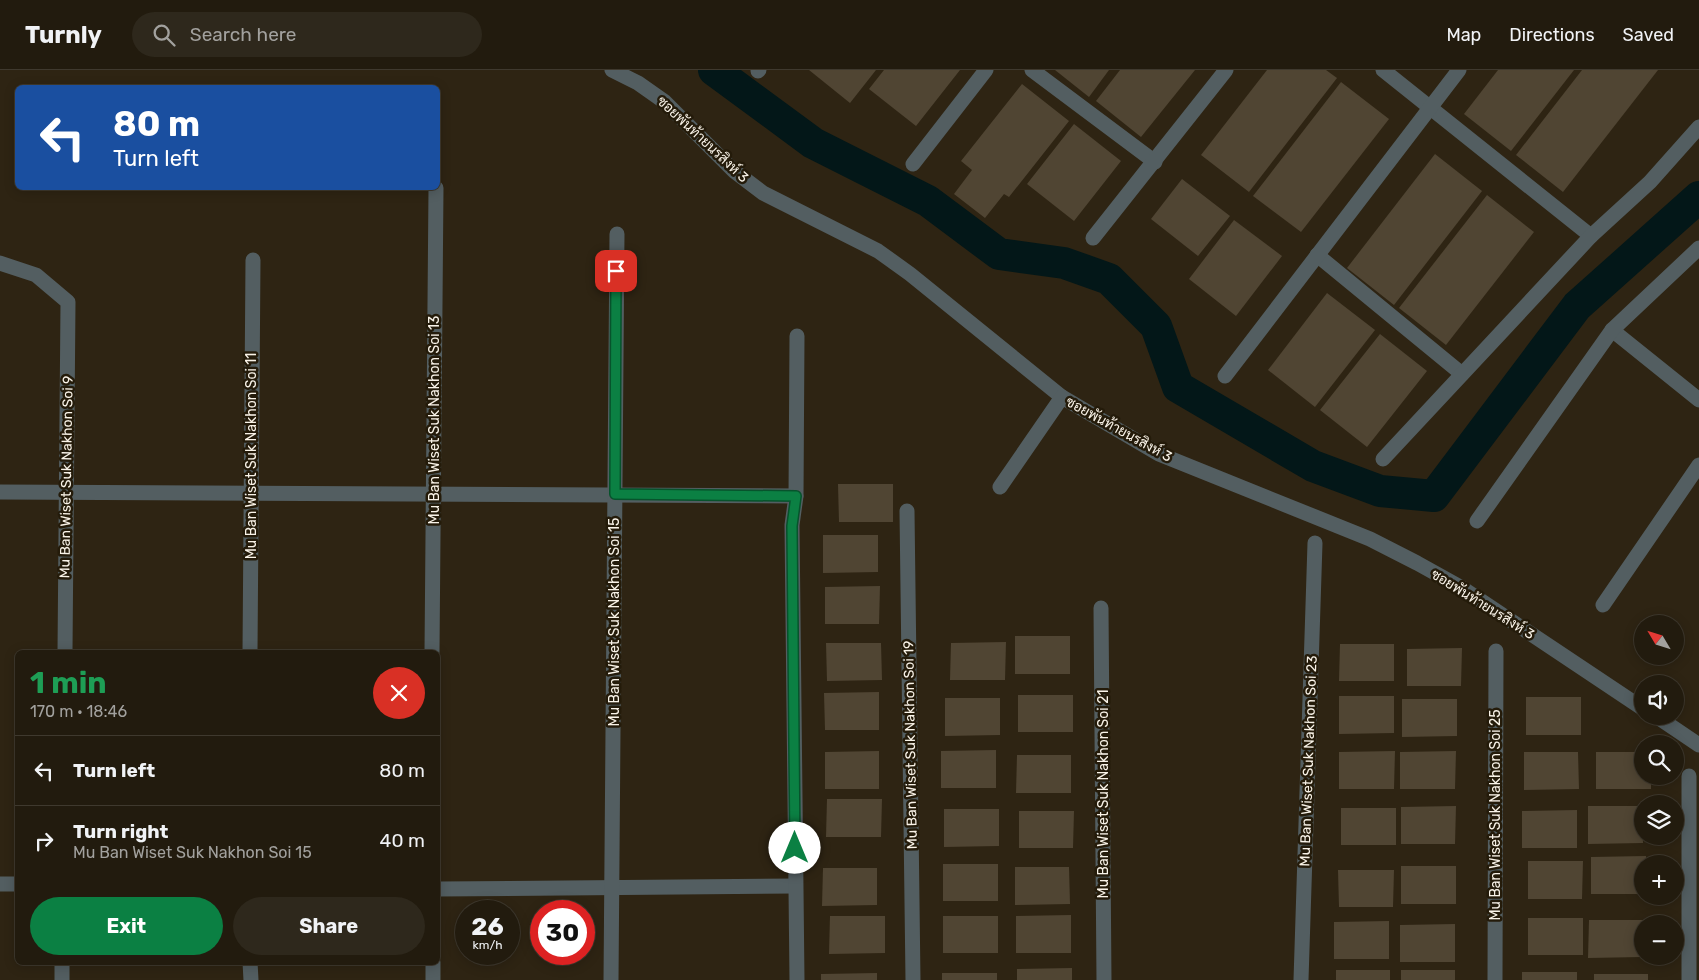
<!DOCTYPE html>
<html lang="en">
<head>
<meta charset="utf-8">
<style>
	body { margin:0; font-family:Rubik,Sarabun,sans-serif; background:#2e281c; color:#f1f3f6; height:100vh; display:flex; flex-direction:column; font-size:19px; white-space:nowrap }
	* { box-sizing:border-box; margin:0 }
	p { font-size:16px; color:#a2a19e }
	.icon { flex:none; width:28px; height:28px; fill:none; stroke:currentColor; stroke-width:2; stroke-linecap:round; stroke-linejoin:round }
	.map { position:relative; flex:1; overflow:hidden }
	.details { position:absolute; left:15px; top:580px; width:425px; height:315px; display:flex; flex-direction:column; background:#221b0e; border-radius:8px; box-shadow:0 2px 12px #0003,0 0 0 1px #3f392e }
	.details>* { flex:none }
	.guide { position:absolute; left:15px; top:15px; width:425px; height:105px; border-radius:8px; box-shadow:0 2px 12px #0003,0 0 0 1px #3f392e; background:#1a4fa0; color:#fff; overflow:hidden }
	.needle { width:32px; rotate:308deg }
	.buttons { position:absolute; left:1634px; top:545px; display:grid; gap:10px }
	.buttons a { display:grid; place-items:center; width:50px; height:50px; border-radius:50%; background:#221b0e; box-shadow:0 2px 12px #0003,0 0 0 1px #3f392e; font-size:25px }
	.speed { position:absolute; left:455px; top:830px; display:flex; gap:10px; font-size:25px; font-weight:700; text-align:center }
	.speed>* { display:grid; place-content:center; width:65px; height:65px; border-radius:50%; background:#221b0e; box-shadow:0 2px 12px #0003,0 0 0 1px #3f392e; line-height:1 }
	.speed small { font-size:12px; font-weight:400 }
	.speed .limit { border:8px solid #d22; background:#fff; color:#111 }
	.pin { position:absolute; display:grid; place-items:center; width:42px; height:42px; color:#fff; margin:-21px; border-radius:10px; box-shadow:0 2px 8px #0006 }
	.me { position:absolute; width:55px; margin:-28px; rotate:0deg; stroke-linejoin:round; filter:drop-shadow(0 0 4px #0008) }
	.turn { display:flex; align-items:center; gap:18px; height:105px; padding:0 15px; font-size:22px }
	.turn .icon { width:65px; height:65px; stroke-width:2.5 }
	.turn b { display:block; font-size:35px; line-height:42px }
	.round { display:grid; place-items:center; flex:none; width:52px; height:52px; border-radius:26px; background:#2e281c }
	.overview { display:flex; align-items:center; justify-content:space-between; height:85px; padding:0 15px }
	h1 { font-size:30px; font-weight:700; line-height:38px; color:#1e9e55 }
	.primary-button { display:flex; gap:10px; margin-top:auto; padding:10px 15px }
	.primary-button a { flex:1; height:58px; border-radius:30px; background:#0b8043; color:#fff; font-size:20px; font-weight:700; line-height:58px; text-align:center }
	.primary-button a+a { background:#2e281c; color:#f1f3f6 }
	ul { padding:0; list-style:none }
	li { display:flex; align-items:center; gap:15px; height:70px; padding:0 15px; border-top:1px solid #3f392e }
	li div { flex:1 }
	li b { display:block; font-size:19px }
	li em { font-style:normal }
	header { display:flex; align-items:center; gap:30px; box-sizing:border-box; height:70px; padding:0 25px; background:#221b0e; border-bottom:1px solid #3f392e }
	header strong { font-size:24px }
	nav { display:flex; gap:28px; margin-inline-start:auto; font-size:18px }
	.search { width:350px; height:45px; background:#2e281c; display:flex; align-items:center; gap:12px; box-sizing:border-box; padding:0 18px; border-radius:28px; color:#a2a19e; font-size:19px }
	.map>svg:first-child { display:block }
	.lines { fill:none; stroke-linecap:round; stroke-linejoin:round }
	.canal { stroke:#031718; stroke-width:32 }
	.building { fill:#504533 }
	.minor { stroke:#535e61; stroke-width:15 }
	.route-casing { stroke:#07532c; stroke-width:12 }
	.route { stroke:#0b8043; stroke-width:9 }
	.labels { text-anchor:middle; stroke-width:5; stroke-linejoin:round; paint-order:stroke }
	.street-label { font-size:14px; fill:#f9f3e8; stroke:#241b0a }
</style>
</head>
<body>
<header>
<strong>Turnly</strong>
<div class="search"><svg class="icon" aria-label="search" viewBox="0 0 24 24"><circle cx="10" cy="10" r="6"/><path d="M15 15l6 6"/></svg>Search here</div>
<nav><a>Map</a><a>Directions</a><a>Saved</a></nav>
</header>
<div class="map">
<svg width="1699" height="910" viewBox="0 0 1699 910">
	<rect width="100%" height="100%" fill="#2e2413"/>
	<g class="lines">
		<polyline class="canal" points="714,0 813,73 928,131 999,184 1064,193 1109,209 1156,256 1178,317 1313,396 1380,421 1434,426 1577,236 1699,127"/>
	</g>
	<g class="building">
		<polygon points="809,0 876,0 850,33"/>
		<polygon points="884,0 960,0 916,56 869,19"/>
		<polygon points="1055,0 1109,0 1089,27"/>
		<polygon points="1120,0 1195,0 1141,67 1096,31"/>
		<polygon points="1267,0 1326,0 1337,8 1249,122 1201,85"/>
		<polygon points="1498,0 1574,0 1511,81 1464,44"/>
		<polygon points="1582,0 1658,0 1563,122 1516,85"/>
		<polygon points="1341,12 1389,49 1301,162 1253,126"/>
		<polygon points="1022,14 1069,51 1009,127 1004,124 985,148 954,124 972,100 961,91"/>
		<polygon points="1074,54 1121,91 1074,151 1027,114"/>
		<polygon points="1435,84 1482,121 1394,235 1347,198"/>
		<polygon points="1182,109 1230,146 1198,186 1151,149"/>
		<polygon points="1487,125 1534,162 1446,275 1399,238"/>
		<polygon points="1234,150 1282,186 1236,246 1189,209"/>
		<polygon points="1327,223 1375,260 1315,337 1268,300"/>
		<polygon points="1380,264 1427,301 1367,377 1320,340"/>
		<polygon points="838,414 893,414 893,452 839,452"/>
		<polygon points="823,465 878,465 878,502 823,503"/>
		<polygon points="880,516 879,554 825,554 825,517"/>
		<rect x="1015" y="566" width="55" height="38"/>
		<polygon points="1006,572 1005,610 950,610 951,573"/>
		<polygon points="826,573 881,573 882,610 827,611"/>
		<polygon points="1340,574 1394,574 1394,611 1339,611"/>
		<polygon points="1462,578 1461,616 1407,616 1407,579"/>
		<polygon points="879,622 879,660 825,660 824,623"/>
		<rect x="1018" y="625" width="55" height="37"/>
		<polygon points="1339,626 1394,626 1394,663 1339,664"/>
		<rect x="1526" y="627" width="55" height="38"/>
		<polygon points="945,628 1000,628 1000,665 945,666"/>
		<polygon points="1402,629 1457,629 1457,666 1402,667"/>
		<polygon points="996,680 996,718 941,718 941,681"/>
		<polygon points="879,681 879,719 825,719 825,682"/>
		<polygon points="1395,681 1394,719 1339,719 1339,682"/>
		<polygon points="1456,681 1455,719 1400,719 1400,682"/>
		<polygon points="1524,682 1578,682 1579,719 1524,720"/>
		<polygon points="1596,682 1642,682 1642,706 1651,706 1651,719 1596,719"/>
		<polygon points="1017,685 1071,685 1071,723 1016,723"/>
		<polygon points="827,729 882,729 881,767 826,767"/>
		<polygon points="1456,736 1455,774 1401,774 1401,737"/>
		<polygon points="1588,736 1642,736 1643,773 1588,774"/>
		<rect x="1341" y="738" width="55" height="37"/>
		<polygon points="944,739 999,739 999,776 944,777"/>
		<polygon points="1577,740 1577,778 1522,778 1522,741"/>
		<polygon points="1019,741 1074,741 1073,778 1019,778"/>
		<polygon points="1646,786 1646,794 1642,794 1642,824 1591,824 1591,787"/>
		<polygon points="1528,791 1583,791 1582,829 1528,829"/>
		<rect x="943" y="794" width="55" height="37"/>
		<rect x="1401" y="796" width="55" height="38"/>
		<polygon points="1015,797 1069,797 1070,834 1015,835"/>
		<polygon points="823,798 877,798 877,835 822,836"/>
		<polygon points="1338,800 1394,800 1393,837 1339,837"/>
		<polygon points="1071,845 1071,883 1016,883 1016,846"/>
		<polygon points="830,846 885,846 885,883 829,884"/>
		<rect x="943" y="846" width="55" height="37"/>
		<rect x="1528" y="848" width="55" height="37"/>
		<polygon points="1589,850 1643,850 1642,887 1588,888"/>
		<polygon points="1389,851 1389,889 1334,889 1334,852"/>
		<polygon points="1455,854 1455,892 1400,892 1400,855"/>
		<polygon points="1072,898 1072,910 1017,910 1017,899"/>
		<rect x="1336" y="900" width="54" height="10"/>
		<rect x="1401" y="900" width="54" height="10"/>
		<rect x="1522" y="902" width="55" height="8"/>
		<polygon points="877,903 877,910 821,910 821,904"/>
		<rect x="942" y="903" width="55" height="7"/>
		<rect x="1594" y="904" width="54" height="6"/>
	</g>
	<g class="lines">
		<g class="minor">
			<polyline points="612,0 638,13 665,32 734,101 763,123 878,181 910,204 1062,327 1159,384 1370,469 1417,493 1462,518 1642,638"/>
			<polyline points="1032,0 1155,92"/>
			<polyline points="1383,0 1591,166"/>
			<polyline points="758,1 759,0"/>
			<polyline points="913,94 986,0"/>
			<polyline points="1093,168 1226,0"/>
			<polyline points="1317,185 1462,304"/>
			<polyline points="0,193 36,205 68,232 65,582"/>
			<polyline points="1612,260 1699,330"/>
			<polyline points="1225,306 1459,0"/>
			<polyline points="1383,389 1591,166 1650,112 1699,57"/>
			<polyline points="1000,417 1062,327"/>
			<polyline points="0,422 796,426"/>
			<polyline points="907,441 913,910"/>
			<polyline points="1477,451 1612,260 1699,178"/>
			<polyline points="1603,535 1699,395"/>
			<polyline points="1101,538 1104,910"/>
			<polyline points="250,582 253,190"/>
			<polyline points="432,582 436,118"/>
			<polyline points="1656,646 1699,675"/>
			<polyline points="1689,706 1689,910"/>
			<polyline points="0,814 18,814"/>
			<polyline points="438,819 795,816"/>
			<polyline points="250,892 251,910"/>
			<polyline points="433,892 433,910"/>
			<polyline points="62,910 62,892"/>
			<polyline points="611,910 617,164"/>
			<polyline points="797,910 792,455 796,426 797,266"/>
			<polyline points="1301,910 1315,473"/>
			<polyline points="1495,910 1496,581"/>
		</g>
	</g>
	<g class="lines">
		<g class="route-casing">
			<polyline id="route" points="616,201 615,424 796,426 792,456 795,778"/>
		</g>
		<use href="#route" class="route"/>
	</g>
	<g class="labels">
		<g class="street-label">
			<text transform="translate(703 69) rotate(43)" y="5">ซอยพันท้ายนรสิงห์ 3</text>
			<text transform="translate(434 350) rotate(-90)" y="5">Mu Ban Wiset Suk Nakhon Soi 13</text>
			<text transform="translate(1119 359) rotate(29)" y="5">ซอยพันท้ายนรสิงห์ 3</text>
			<text transform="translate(251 386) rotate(-90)" y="5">Mu Ban Wiset Suk Nakhon Soi 11</text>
			<text transform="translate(66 407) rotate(-89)" y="5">Mu Ban Wiset Suk Nakhon Soi 9</text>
			<text transform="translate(1483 534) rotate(32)" y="5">ซอยพันท้ายนรสิงห์ 3</text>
			<text transform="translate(614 552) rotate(-90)" y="5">Mu Ban Wiset Suk Nakhon Soi 15</text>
			<text transform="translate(910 675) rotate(-91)" y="5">Mu Ban Wiset Suk Nakhon Soi 19</text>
			<text transform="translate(1308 691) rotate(-88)" y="5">Mu Ban Wiset Suk Nakhon Soi 23</text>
			<text transform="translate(1103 724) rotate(-90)" y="5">Mu Ban Wiset Suk Nakhon Soi 21</text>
			<text transform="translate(1495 745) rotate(-90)" y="5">Mu Ban Wiset Suk Nakhon Soi 25</text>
		</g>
	</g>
</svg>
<div class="buttons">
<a><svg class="needle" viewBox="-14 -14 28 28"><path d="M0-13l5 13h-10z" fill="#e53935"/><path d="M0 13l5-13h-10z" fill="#a2a19e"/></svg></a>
<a><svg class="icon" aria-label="sound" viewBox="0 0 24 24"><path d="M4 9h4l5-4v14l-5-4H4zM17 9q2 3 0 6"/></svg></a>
<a><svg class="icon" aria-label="search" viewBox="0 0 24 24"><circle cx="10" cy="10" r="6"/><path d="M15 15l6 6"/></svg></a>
<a><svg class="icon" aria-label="layers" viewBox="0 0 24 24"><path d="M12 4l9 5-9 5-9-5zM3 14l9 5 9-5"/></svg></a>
<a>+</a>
<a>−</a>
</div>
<div class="speed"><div>26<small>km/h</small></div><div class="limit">30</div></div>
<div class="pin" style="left:616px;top:201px;background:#d93025"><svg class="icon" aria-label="arrive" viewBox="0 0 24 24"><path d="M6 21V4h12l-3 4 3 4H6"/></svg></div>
<svg class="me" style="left:795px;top:778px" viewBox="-20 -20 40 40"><circle r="19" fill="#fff"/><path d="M0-13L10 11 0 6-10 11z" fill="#0b8043"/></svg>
<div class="guide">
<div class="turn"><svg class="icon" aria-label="left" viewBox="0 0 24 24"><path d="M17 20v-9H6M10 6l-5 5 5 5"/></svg><div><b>80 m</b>Turn left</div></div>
</div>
<section class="details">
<div class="overview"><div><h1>1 min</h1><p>170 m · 18:46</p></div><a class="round" style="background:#d93025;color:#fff"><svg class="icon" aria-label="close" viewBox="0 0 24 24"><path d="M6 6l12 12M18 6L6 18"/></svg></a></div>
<ul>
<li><svg class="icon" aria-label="left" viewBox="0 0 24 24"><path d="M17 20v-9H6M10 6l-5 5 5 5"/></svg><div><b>Turn left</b></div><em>80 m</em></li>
<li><svg class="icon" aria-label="right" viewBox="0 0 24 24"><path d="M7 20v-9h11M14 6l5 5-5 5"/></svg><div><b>Turn right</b><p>Mu Ban Wiset Suk Nakhon Soi 15</p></div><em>40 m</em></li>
</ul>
<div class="primary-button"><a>Exit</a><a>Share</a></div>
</section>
</div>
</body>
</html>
